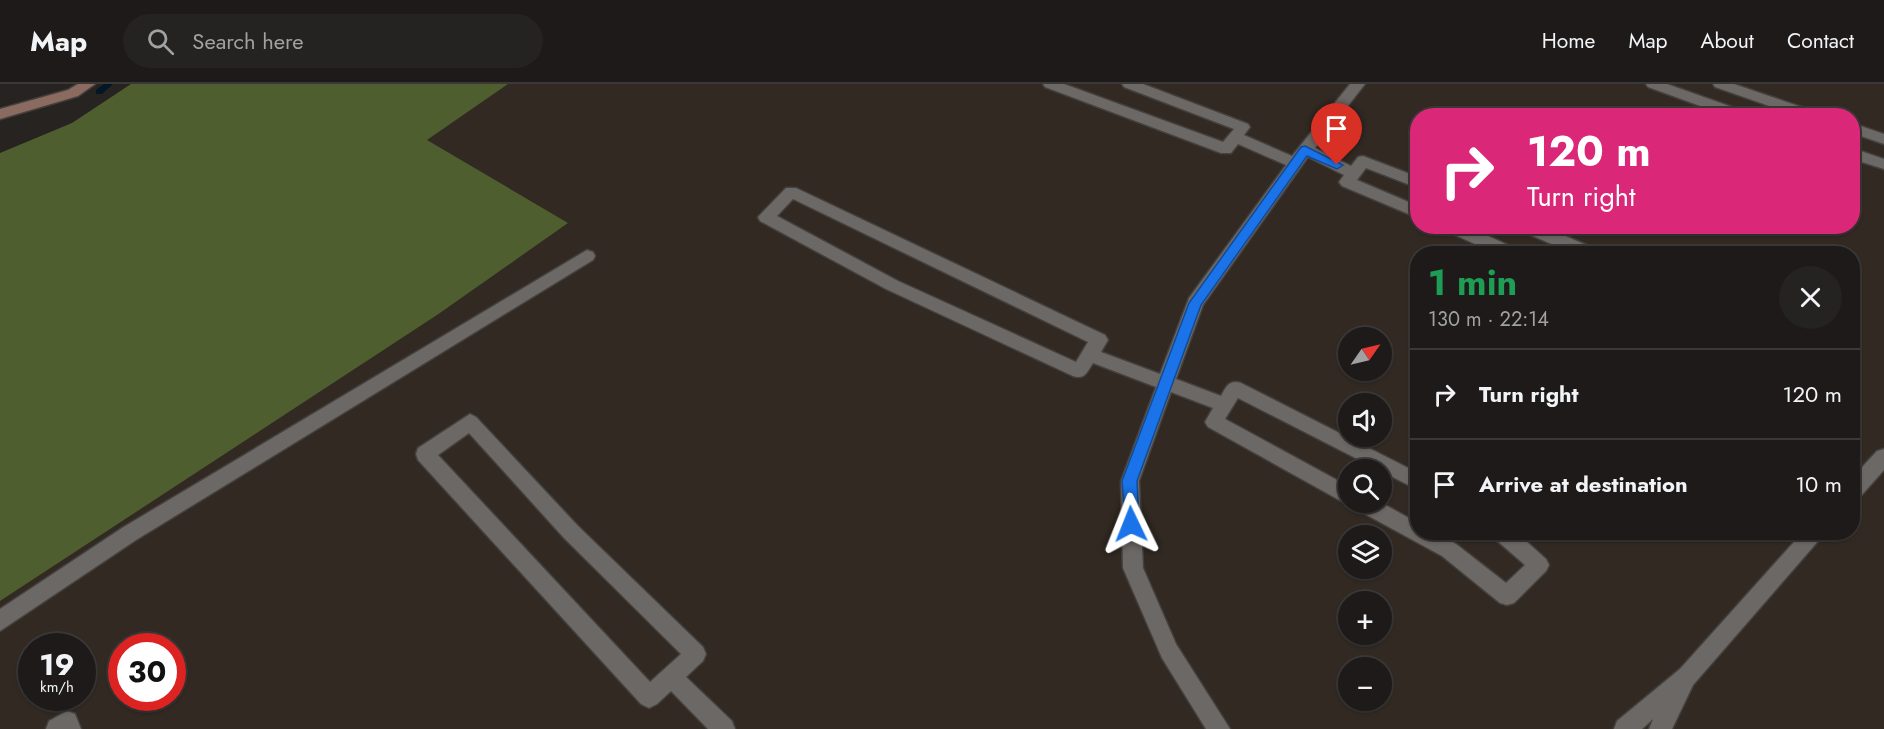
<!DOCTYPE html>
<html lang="en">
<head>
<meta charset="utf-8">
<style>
	body { margin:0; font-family:Jost,sans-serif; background:#252322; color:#f1f3f6; height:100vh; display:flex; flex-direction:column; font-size:22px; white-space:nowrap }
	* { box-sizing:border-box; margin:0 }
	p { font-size:20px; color:#a0a1a2 }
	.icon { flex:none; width:33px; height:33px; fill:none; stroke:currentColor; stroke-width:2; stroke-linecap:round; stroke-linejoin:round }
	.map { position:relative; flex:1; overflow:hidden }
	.panel { position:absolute; left:1410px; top:162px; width:450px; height:294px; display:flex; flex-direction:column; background:#1d1a19; border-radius:24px; box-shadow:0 2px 4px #0004,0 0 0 2px #3b3838 }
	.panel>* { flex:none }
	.top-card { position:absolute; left:1410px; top:24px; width:450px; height:126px; border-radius:24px; box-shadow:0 2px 4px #0004,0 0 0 2px #3b3838; background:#db2777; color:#fff; overflow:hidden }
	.needle { width:39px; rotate:56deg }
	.tools { position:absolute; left:1338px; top:243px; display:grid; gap:12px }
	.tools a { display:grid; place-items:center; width:54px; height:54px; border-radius:50%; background:#1d1a19; box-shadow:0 2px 4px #0004,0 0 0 2px #3b3838; font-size:30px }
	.speed { position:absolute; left:18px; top:549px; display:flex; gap:12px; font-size:30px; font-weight:700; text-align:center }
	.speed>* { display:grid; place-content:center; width:78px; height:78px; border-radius:50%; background:#1d1a19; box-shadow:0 2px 4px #0004,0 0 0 2px #3b3838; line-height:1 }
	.speed small { font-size:15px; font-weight:400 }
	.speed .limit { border:9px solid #d22; background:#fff; color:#111 }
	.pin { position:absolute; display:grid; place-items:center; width:51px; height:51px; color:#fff; margin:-62px -26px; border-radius:50% 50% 50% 0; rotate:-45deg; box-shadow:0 0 6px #0007 }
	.pin .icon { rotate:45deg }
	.me { position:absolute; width:66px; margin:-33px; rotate:358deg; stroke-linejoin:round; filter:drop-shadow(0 0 4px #0008) }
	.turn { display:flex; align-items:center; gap:21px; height:126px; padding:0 18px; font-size:27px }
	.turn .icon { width:78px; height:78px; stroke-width:2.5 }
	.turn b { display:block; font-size:42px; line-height:51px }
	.round { display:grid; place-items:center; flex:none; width:63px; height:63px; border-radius:32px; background:#252322 }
	.headline { display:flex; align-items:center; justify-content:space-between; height:102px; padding:0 18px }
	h1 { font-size:36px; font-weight:700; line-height:45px; color:#1e9e55 }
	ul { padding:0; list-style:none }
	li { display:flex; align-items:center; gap:18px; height:90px; padding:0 18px; border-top:2px solid #3b3838 }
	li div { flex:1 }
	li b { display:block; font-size:22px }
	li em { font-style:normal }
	header { display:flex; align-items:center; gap:36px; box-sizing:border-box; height:84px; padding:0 30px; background:#1d1a19; border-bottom:2px solid #3b3838 }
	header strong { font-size:28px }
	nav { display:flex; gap:33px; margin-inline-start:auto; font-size:21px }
	.search { width:420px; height:54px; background:#252322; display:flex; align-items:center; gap:15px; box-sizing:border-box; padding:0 21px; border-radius:33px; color:#a0a1a2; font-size:22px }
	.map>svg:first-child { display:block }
	.built { fill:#312922; fill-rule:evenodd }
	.forest { fill:#4e5e2f }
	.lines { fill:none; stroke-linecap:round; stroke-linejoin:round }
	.stream { fill:#021626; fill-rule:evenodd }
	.street-casing { stroke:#43403d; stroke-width:3 }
	.secondary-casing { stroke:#43403d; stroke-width:3 }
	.street { fill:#6c6865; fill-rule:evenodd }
	.secondary { fill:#8b6a60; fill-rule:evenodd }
	.route { fill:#1a73e8; stroke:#114b97; stroke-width:1.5 }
</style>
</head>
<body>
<header>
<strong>Map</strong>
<div class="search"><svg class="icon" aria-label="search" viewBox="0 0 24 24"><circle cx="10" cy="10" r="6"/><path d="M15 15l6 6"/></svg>Search here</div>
<nav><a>Home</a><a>Map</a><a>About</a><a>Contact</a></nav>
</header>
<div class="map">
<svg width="1884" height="645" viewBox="0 0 1884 645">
	<rect width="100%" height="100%" fill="#272321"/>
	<path class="built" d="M 131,0 L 1884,0 L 1884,645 L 0,645 L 0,69 L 72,39 ZM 1418,32 L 1852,32 L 1852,142 L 1418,142 ZM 1418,170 L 1852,170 L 1852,448 L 1418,448 ZM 1348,254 L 1382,254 L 1382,286 L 1348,286 ZM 1348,320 L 1382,320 L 1382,352 L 1348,352 ZM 1348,386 L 1382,386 L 1382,418 L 1348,418 ZM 1348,452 L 1382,452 L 1382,484 L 1348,484 ZM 1348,518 L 1382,518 L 1382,550 L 1348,550 ZM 32,562 L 82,562 L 82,614 L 32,614 ZM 122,562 L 172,562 L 172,614 L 122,614 ZM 1348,584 L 1382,584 L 1382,616 L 1348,616 Z"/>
	<polygon class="forest" points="131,0 508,0 427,56 568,139 437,231 0,517 0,69 72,39"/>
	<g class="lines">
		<polygon class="stream" points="104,0 113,0 102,10 96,10 96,6"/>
		<g class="street-casing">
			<g id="street">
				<path d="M 1043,0 L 1064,0 L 1223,58 L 1234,45 L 1124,3 L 1122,0 L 1143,0 L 1248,40 L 1250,43 L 1244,51 L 1292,72 L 1350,0 L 1365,0 L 1315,64 L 1351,82 L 1358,73 L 1363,72 L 1418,93 L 1418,104 L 1366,84 L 1357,96 L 1418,122 L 1418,134 L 1342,102 L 1339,98 L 1344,91 L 1308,73 L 1203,221 L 1176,295 L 1221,312 C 1226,303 1229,295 1241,299 L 1418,389 L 1418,406 L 1238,314 L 1225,335 L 1348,402 L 1350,418 L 1341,417 L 1208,343 L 1205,338 L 1213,324 L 1171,308 L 1139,397 L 1143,484 L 1176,560 L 1230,645 L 1206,645 L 1162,574 L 1123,484 L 1121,397 L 1156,303 L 1093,279 C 1087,288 1085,296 1073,292 L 886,205 L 760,137 L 758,133 L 786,104 L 796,104 L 1105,251 L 1108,256 L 1101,268 L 1160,290 L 1189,214 L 1286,81 L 1238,60 L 1231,69 L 1221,69 L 1045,3 ZM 793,115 L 1088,258 L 1076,278 L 898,197 L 777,132 Z"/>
				<polygon points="1646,0 1667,0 1749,29 1751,32 1728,32 1648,3"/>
				<polygon points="1713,0 1734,0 1819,29 1821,32 1798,32 1715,3"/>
				<polygon points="1852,39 1884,50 1884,60 1852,49"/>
				<polygon points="1852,64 1884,75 1884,85 1852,75"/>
				<polygon points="1442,142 1466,142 1519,166 1521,170 1497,170 1444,146"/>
				<polygon points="1517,142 1542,142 1598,166 1600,170 1575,170 1519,146"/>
				<polygon points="587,166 593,168 595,172 593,176 136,456 0,547 0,525 122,444"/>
				<path d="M 470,330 L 476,333 L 578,442 L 703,563 L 706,570 L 703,577 L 686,593 L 732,637 L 735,645 L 708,645 L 671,607 L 657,620 L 649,624 L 641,620 L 418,376 L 416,370 L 418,364 ZM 469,349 L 564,454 L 681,570 L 650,598 L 438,371 Z"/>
				<polygon points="1884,365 1884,386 1859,414 1852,416 1852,394 1877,367"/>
				<polygon points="1352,418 1380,418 1418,439 1418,448 1435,448 1456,460 1506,499 1525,481 1494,454 1491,448 1516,448 1546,475 1549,481 1546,487 1514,519 1507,521 1500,519 1442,472 1354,424"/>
				<polygon points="1803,448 1826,448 1693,601 1672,645 1649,645 1653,635 1642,645 1614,645 1617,637 1680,585"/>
				<polygon points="67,627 75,630 81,645 46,645 49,637"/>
			</g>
		</g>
		<g class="secondary-casing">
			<polygon id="secondary" points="78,0 95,0 78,12 0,35 0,25 68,6"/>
		</g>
		<use href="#street" class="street"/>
		<use href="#secondary" class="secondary"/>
	</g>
	<polygon class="route" points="1305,62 1343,81 1337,85 1307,72 1201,221 1137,397 1139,440 1137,445 1131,447 1126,445 1122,397 1189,219 1301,63"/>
</svg>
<div class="tools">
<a><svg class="needle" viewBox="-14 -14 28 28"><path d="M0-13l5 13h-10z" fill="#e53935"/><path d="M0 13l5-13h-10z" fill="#a0a1a2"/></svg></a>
<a><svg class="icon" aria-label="sound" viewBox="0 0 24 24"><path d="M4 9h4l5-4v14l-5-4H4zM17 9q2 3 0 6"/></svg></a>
<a><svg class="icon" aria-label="search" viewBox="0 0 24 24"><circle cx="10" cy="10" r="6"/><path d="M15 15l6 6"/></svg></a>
<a><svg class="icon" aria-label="layers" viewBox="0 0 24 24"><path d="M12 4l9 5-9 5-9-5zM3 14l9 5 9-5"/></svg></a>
<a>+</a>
<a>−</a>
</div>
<div class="speed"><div>19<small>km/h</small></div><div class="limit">30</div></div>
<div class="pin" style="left:1337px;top:81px;background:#d93025"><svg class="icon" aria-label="arrive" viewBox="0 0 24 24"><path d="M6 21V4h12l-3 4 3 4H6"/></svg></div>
<svg class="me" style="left:1131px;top:440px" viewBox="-20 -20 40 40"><path d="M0-17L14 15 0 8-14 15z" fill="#1a73e8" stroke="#fff" stroke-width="4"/></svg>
<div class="top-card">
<div class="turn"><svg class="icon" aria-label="right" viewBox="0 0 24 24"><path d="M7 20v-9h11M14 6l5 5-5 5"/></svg><div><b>120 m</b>Turn right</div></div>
</div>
<section class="panel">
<div class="headline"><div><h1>1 min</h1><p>130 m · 22:14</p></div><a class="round"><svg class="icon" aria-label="close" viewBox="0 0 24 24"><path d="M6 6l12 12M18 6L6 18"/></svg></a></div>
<ul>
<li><svg class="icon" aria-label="right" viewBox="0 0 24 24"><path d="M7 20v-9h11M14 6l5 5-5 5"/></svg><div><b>Turn right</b></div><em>120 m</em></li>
<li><svg class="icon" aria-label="arrive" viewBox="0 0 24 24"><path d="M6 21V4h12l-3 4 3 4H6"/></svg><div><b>Arrive at destination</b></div><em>10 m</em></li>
</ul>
</section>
</div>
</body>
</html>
